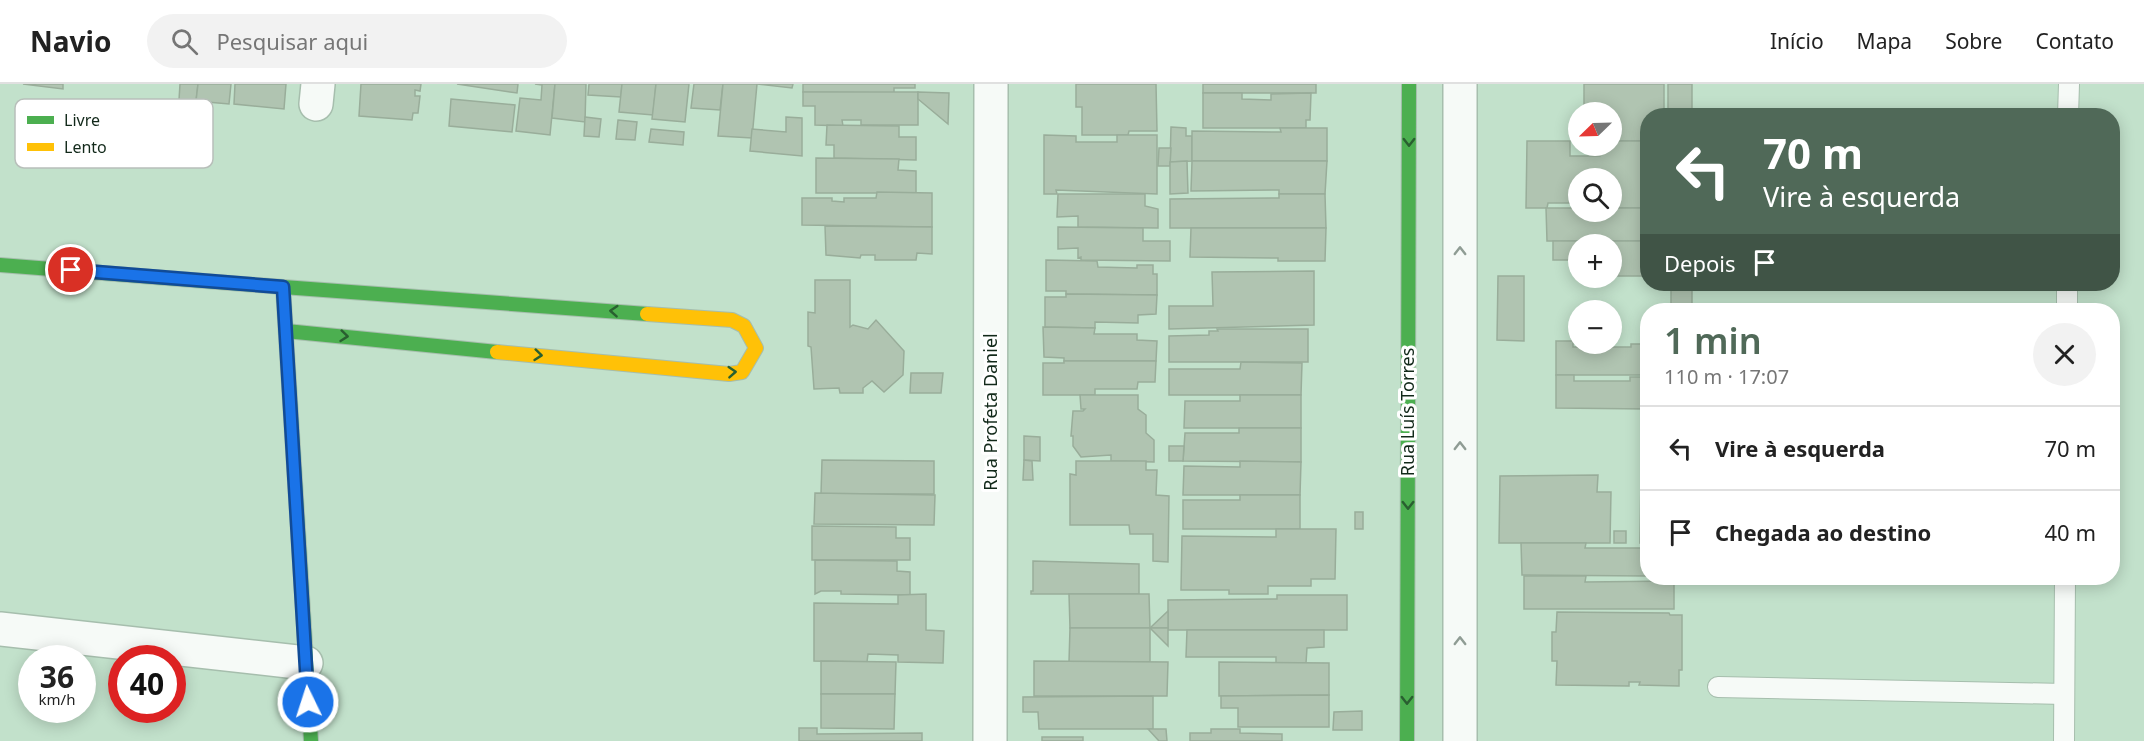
<!DOCTYPE html>
<html lang="pt">
<head>
<meta charset="utf-8">
<style>
	body { margin:0; font-family:"Noto Sans",sans-serif; background:#f2f2f2; color:#222; height:100vh; display:flex; flex-direction:column; font-size:22px; white-space:nowrap }
	* { box-sizing:border-box; margin:0 }
	p { font-size:20px; color:#767676 }
	.icon { flex:none; width:33px; height:33px; fill:none; stroke:currentColor; stroke-width:2; stroke-linecap:round; stroke-linejoin:round }
	.map { position:relative; flex:1; overflow:hidden }
	.side { position:absolute; left:1640px; top:219px; width:480px; height:282px; display:flex; flex-direction:column; background:#fff; border-radius:24px; box-shadow:0 3px 15px #0003 }
	.side>* { flex:none }
	.guide { position:absolute; left:1640px; top:24px; width:480px; height:183px; border-radius:24px; box-shadow:0 3px 15px #0003; background:#506958; color:#fff; overflow:hidden }
	.needle { width:39px; rotate:247deg }
	.buttons { position:absolute; left:1568px; top:18px; display:grid; gap:12px }
	.buttons a { display:grid; place-items:center; width:54px; height:54px; border-radius:50%; background:#fff; box-shadow:0 3px 15px #0003; font-size:30px }
	.speed { position:absolute; left:18px; top:561px; display:flex; gap:12px; font-size:30px; font-weight:700; text-align:center }
	.speed>* { display:grid; place-content:center; width:78px; height:78px; border-radius:50%; background:#fff; box-shadow:0 3px 15px #0003; line-height:1 }
	.speed small { font-size:15px; font-weight:400 }
	.speed .limit { border:9px solid #d22; background:#fff; color:#111 }
	.pin { position:absolute; display:grid; place-items:center; width:51px; height:51px; color:#fff; margin:-26px; border:3px solid #fff; border-radius:50%; box-shadow:0 2px 6px #0007 }
	.me { position:absolute; width:66px; margin:-33px; rotate:356deg; stroke-linejoin:round; filter:drop-shadow(0 0 4px #0008) }
	.turn { display:flex; align-items:center; gap:21px; height:126px; padding:0 24px; font-size:27px }
	.turn .icon { width:78px; height:78px; stroke-width:2.5 }
	.turn b { display:block; font-size:42px; line-height:51px }
	.then { display:flex; align-items:center; height:57px; padding:0 24px; background:#0003; gap:12px; font-size:22px }
	.round { display:grid; place-items:center; flex:none; width:63px; height:63px; border-radius:32px; background:#f2f2f2 }
	.head { display:flex; align-items:center; justify-content:space-between; height:102px; padding:0 24px }
	h1 { font-size:36px; font-weight:600; line-height:45px; color:#506958 }
	ul { padding:0; list-style:none }
	li { display:flex; align-items:center; gap:18px; height:84px; padding:0 24px; border-top:2px solid #e0e0e0 }
	li div { flex:1 }
	li b { display:block; font-size:22px }
	li em { font-style:normal }
	header { display:flex; align-items:center; gap:36px; box-sizing:border-box; height:84px; padding:0 30px; background:#fff; border-bottom:2px solid #e0e0e0 }
	header strong { font-size:28px }
	nav { display:flex; gap:33px; margin-inline-start:auto; font-size:21px }
	.search { width:420px; height:54px; background:#f2f2f2; display:flex; align-items:center; gap:15px; box-sizing:border-box; padding:0 21px; border-radius:33px; color:#767676; font-size:22px }
	.map>svg:first-child { display:block }
	.building { fill:#b0c4b1; stroke:#99ad9a; stroke-width:1.5 }
	.lines { fill:none; stroke-linecap:round; stroke-linejoin:round }
	.lane-casing { stroke:#a6bead; stroke-width:22 }
	.street-casing { stroke:#a6bead; stroke-width:36 }
	.fast-casing { stroke:#a6bead; stroke-width:16 }
	.slow-casing { stroke:#a6bead; stroke-width:16 }
	.lane { stroke:#f6faf7; stroke-width:20 }
	.street { stroke:#f6faf7; stroke-width:33 }
	.fast { stroke:#4caf50; stroke-width:14 }
	.slow { stroke:#ffc107; stroke-width:14 }
	.oneway { stroke:#295f30 }
	.oneway2 { stroke:#8f9c94 }
	.route-casing { stroke:#114b97; stroke-width:15 }
	.route { stroke:#1a73e8; stroke-width:10 }
	.labels { text-anchor:middle; stroke-width:6; stroke-linejoin:round; paint-order:stroke }
	.street-label { font-size:18px; fill:#12291a; stroke:#fff }
	.key { fill:#fff; stroke:#b8bfba; stroke-width:1.5 }
	.key-label { font-size:16px; fill:#12291a }
</style>
</head>
<body>
<header>
<strong>Navio</strong>
<div class="search"><svg class="icon" aria-label="search" viewBox="0 0 24 24"><circle cx="10" cy="10" r="6"/><path d="M15 15l6 6"/></svg>Pesquisar aqui</div>
<nav><a>Início</a><a>Mapa</a><a>Sobre</a><a>Contato</a></nav>
</header>
<div class="map">
<svg width="2144" height="657" viewBox="0 0 2144 657">
	<rect width="100%" height="100%" fill="#c2e1cb"/>
	<g class="building">
		<polygon points="23,0 63,0 63,5"/>
		<polygon points="180,0 198,0 196,17 179,16"/>
		<polygon points="198,0 231,0 229,20 196,17"/>
		<polygon points="235,0 286,0 284,25 234,20"/>
		<polygon points="361,0 421,0 420,7 415,6 415,12 420,12 418,29 413,29 412,36 359,32"/>
		<polygon points="457,0 518,0 517,9"/>
		<polygon points="535,0 555,0 550,51 516,47 520,14 541,16 542,1"/>
		<polygon points="555,0 586,0 585,38 552,34"/>
		<polygon points="589,0 622,0 621,13 588,11"/>
		<polygon points="622,0 656,0 653,31 619,28"/>
		<polygon points="656,0 689,0 685,38 652,35"/>
		<polygon points="694,0 723,0 720,26 691,24"/>
		<polygon points="723,0 757,0 752,54 718,52"/>
		<polygon points="757,0 793,0 792,4"/>
		<polygon points="803,0 915,0 915,4 894,4 894,9 803,8"/>
		<polygon points="1076,0 1156,0 1157,47 1129,47 1128,51 1082,51 1082,23 1076,23"/>
		<rect x="1203" y="0" width="113" height="9"/>
		<polygon points="1584,0 1664,0 1664,32 1647,32 1647,57 1611,57 1611,28 1584,28"/>
		<rect x="1668" y="0" width="24" height="32"/>
		<polygon points="803,8 918,8 918,41 861,41 861,36 842,36 843,42 815,41 815,22 803,22"/>
		<polygon points="918,8 949,9 948,40 918,15"/>
		<polygon points="1203,9 1242,9 1242,15 1271,16 1271,10 1311,9 1310,36 1306,36 1306,44 1203,44"/>
		<polygon points="451,15 515,21 512,48 449,42"/>
		<polygon points="585,33 601,35 599,53 584,52"/>
		<polygon points="786,33 802,34 802,72 750,67 752,45 786,48"/>
		<polygon points="618,36 637,38 635,56 616,55"/>
		<polygon points="827,41 899,42 899,53 916,53 916,76 834,74 834,61 826,61"/>
		<polygon points="1171,43 1186,44 1186,52 1192,52 1192,77 1170,78"/>
		<polygon points="1280,44 1327,44 1327,77 1192,77 1192,47 1281,48"/>
		<polygon points="651,45 684,48 683,61 649,58"/>
		<polygon points="1044,51 1076,52 1076,58 1117,58 1117,51 1157,51 1157,110 1056,106 1057,110 1044,110"/>
		<polygon points="1527,57 1570,57 1570,72 1600,72 1601,62 1611,62 1611,57 1644,57 1645,73 1647,71 1647,124 1611,124 1611,94 1578,94 1578,124 1575,124 1575,119 1548,119 1547,124 1526,124"/>
		<polygon points="1159,64 1171,64 1170,82 1158,82"/>
		<polygon points="816,74 899,75 898,86 916,87 916,109 816,109"/>
		<polygon points="1187,77 1188,109 1170,110 1170,78"/>
		<polygon points="1192,77 1327,77 1325,110 1279,110 1279,106 1191,107"/>
		<polygon points="877,108 932,109 932,143 802,141 802,114 832,114 832,117 844,118 844,114 876,114"/>
		<polygon points="1058,110 1145,110 1145,122 1158,125 1158,144 1078,143 1078,132 1057,133"/>
		<polygon points="1279,110 1325,110 1326,144 1170,144 1170,115 1279,114"/>
		<polygon points="1546,124 1578,124 1578,128 1611,128 1611,124 1647,124 1647,157 1547,157"/>
		<polygon points="825,142 932,143 932,170 917,169 916,176 875,176 875,171 861,171 860,174 826,171"/>
		<polygon points="1058,143 1143,144 1143,157 1170,157 1170,177 1081,176 1081,173 1078,174 1078,164 1058,165"/>
		<polygon points="1191,144 1326,144 1325,177 1278,177 1278,174 1190,173"/>
		<polygon points="1553,157 1642,157 1642,192 1611,192 1611,160 1578,160 1578,185 1573,185 1574,176 1553,176"/>
		<polygon points="1046,176 1097,177 1098,183 1137,184 1137,181 1153,181 1153,190 1157,190 1157,211 1066,210 1066,207 1046,207"/>
		<polygon points="1314,187 1314,241 1169,245 1169,222 1213,222 1212,188"/>
		<polygon points="1498,192 1524,192 1524,257 1497,256"/>
		<polygon points="815,196 850,196 850,243 853,241 868,245 876,236 904,267 903,291 884,308 872,297 863,304 863,309 840,309 839,304 814,305 811,263 808,262 808,228 815,229"/>
		<rect x="1671" y="200" width="21" height="26"/>
		<polygon points="1066,210 1157,211 1156,230 1138,231 1138,239 1095,238 1095,244 1045,243 1045,213 1066,213"/>
		<polygon points="1043,243 1095,244 1094,250 1137,250 1137,256 1157,257 1156,277 1064,277 1064,274 1044,273"/>
		<polygon points="1217,245 1308,245 1308,278 1169,278 1169,252 1209,251 1209,247 1218,247"/>
		<polygon points="1556,257 1573,257 1573,263 1631,263 1631,260 1647,260 1647,291 1556,291"/>
		<polygon points="1064,277 1156,277 1155,298 1138,298 1137,305 1095,305 1095,311 1043,311 1043,279 1064,279"/>
		<polygon points="1241,278 1302,279 1301,311 1169,311 1169,285 1240,285"/>
		<polygon points="911,289 943,289 941,309 910,309"/>
		<polygon points="1556,291 1574,291 1574,297 1630,297 1630,293 1647,293 1647,325 1556,324"/>
		<polygon points="1080,311 1138,311 1138,325 1146,331 1146,349 1154,356 1154,378 1111,377 1111,371 1081,373 1073,362 1073,352 1071,352 1073,327 1083,327 1085,325 1081,325"/>
		<polygon points="1240,311 1301,311 1301,344 1184,344 1185,317 1240,317"/>
		<polygon points="1239,344 1301,344 1301,378 1183,377 1185,349 1239,349"/>
		<polygon points="1024,352 1040,353 1040,377 1024,376"/>
		<polygon points="1169,362 1184,362 1183,377 1169,377"/>
		<polygon points="822,376 934,377 934,410 821,410"/>
		<polygon points="1024,376 1032,377 1033,396 1023,396"/>
		<polygon points="1076,377 1146,377 1146,386 1157,386 1156,411 1169,412 1168,478 1153,477 1153,450 1130,450 1129,441 1070,441 1070,390 1076,391"/>
		<polygon points="1240,377 1301,378 1300,411 1183,411 1184,382 1240,383"/>
		<polygon points="1598,391 1597,408 1611,408 1610,459 1499,459 1500,392"/>
		<polygon points="1641,391 1647,391 1647,459 1640,459"/>
		<polygon points="815,409 935,411 934,441 814,440"/>
		<polygon points="1240,411 1300,411 1300,445 1183,445 1183,416 1240,416"/>
		<rect x="1355" y="428" width="8" height="17"/>
		<polygon points="812,442 896,443 896,454 910,454 910,476 812,476"/>
		<polygon points="1276,445 1336,445 1335,495 1311,495 1311,502 1268,502 1268,510 1229,510 1229,506 1181,506 1182,452 1276,453"/>
		<rect x="1614" y="447" width="12" height="12"/>
		<polygon points="1521,459 1586,459 1585,464 1647,464 1647,492 1522,491"/>
		<polygon points="815,476 897,477 897,487 910,488 910,511 841,510 841,507 821,507 815,510"/>
		<polygon points="1033,477 1139,480 1139,510 1031,510 1031,507 1033,507"/>
		<polygon points="1524,492 1586,492 1585,498 1674,497 1674,525 1524,525"/>
		<polygon points="926,510 926,546 944,547 943,579 898,578 898,571 868,570 867,578 814,577 814,519 898,520 898,511"/>
		<polygon points="1069,510 1149,510 1150,544 1070,544"/>
		<polygon points="1277,511 1347,511 1347,546 1168,546 1168,516 1277,515"/>
		<polygon points="1168,527 1168,544 1150,544"/>
		<polygon points="1557,528 1669,529 1670,531 1682,531 1682,586 1679,586 1679,602 1639,601 1640,598 1629,598 1629,602 1556,601 1557,577 1552,577 1552,548 1556,548"/>
		<polygon points="1070,544 1150,544 1150,578 1069,578"/>
		<polygon points="1150,544 1168,544 1168,562"/>
		<polygon points="1187,546 1324,546 1324,563 1307,564 1306,579 1276,579 1276,573 1186,573"/>
		<polygon points="821,577 896,578 895,610 821,610"/>
		<polygon points="1034,577 1168,578 1167,612 1034,612"/>
		<polygon points="1219,578 1329,579 1329,611 1219,612"/>
		<polygon points="821,610 895,610 894,645 821,644"/>
		<polygon points="1329,611 1329,643 1238,643 1238,624 1221,624 1221,612"/>
		<polygon points="1153,612 1153,645 1039,645 1038,628 1023,628 1023,613"/>
		<polygon points="1362,627 1362,646 1333,646 1334,628"/>
		<polygon points="799,644 817,644 817,650 922,649 922,657 799,657"/>
		<polygon points="1148,645 1166,645 1167,657 1159,657"/>
		<polygon points="1211,645 1240,645 1240,649 1282,650 1282,657 1190,657 1190,649 1211,649"/>
		<rect x="1042" y="653" width="41" height="4"/>
	</g>
	<g class="lines">
		<g class="lane-casing">
			<g id="lane">
				<polyline points="2068,32 2069,0"/>
				<polyline points="2067,226 2067,200"/>
				<polyline points="1718,603 2064,610"/>
				<polyline points="2064,657 2065,494"/>
			</g>
		</g>
		<g class="street-casing">
			<g id="street">
				<polyline points="1460,0 1460,657"/>
				<polyline points="316,20 318,0"/>
				<polyline points="0,545 306,579"/>
				<polyline points="990,657 991,0"/>
			</g>
		</g>
		<g class="fast-casing">
			<g id="fast">
				<polyline points="0,181 283,203 311,657"/>
				<polyline points="283,203 647,230"/>
				<polyline points="286,247 497,268"/>
				<polyline points="1407,657 1409,0"/>
			</g>
		</g>
		<g class="slow-casing">
			<polyline id="slow" points="497,268 729,290 742,288 756,264 744,242 732,236 647,230"/>
		</g>
		<use href="#lane" class="lane"/>
		<use href="#street" class="street"/>
		<use href="#fast" class="fast"/>
		<use href="#slow" class="slow"/>
	</g>
	<defs><path id="oneway-chevron" d="M-2-3.5L2.5 0L-2 3.5" fill="none" stroke-width="1.6" stroke-linecap="round" stroke-linejoin="round" transform="scale(1.5)"/></defs>
	<g class="oneway">
		<use href="#oneway-chevron" transform="translate(1409 58) rotate(90)"/>
		<use href="#oneway-chevron" transform="translate(614 227) rotate(-176)"/>
		<use href="#oneway-chevron" transform="translate(344 252) rotate(6)"/>
		<use href="#oneway-chevron" transform="translate(538 271) rotate(6)"/>
		<use href="#oneway-chevron" transform="translate(732 288) rotate(-4)"/>
		<use href="#oneway-chevron" transform="translate(1408 421) rotate(90)"/>
		<use href="#oneway-chevron" transform="translate(1407 616) rotate(90)"/>
	</g>
	<g class="oneway2">
		<use href="#oneway-chevron" transform="translate(1460 167) rotate(-90)"/>
		<use href="#oneway-chevron" transform="translate(1460 362) rotate(-90)"/>
		<use href="#oneway-chevron" transform="translate(1460 557) rotate(-90)"/>
	</g>
	<g class="lines">
		<g class="route-casing">
			<polyline id="route" points="71,186 283,203 308,618"/>
		</g>
		<use href="#route" class="route"/>
	</g>
	<g class="labels">
		<g class="street-label">
			<text transform="translate(991 328) rotate(-90)" y="6">Rua Profeta Daniel</text>
			<text transform="translate(1408 328) rotate(-90)" y="6">Rua Luís Torres</text>
		</g>
	</g>
	<rect x="15" y="15" width="198" height="69" rx="9" class="key"/>
	<rect x="27" y="32" width="27" height="8" fill="#4caf50"/>
	<rect x="27" y="59" width="27" height="8" fill="#ffc107"/>
	<g class="key-label">
		<text x="64" y="42">Livre</text>
		<text x="64" y="69">Lento</text>
	</g>
</svg>
<div class="buttons">
<a><svg class="needle" viewBox="-14 -14 28 28"><path d="M0-13l5 13h-10z" fill="#e53935"/><path d="M0 13l5-13h-10z" fill="#767676"/></svg></a>
<a><svg class="icon" aria-label="search" viewBox="0 0 24 24"><circle cx="10" cy="10" r="6"/><path d="M15 15l6 6"/></svg></a>
<a>+</a>
<a>−</a>
</div>
<div class="speed"><div>36<small>km/h</small></div><div class="limit">40</div></div>
<div class="pin" style="left:71px;top:186px;background:#d93025"><svg class="icon" aria-label="arrive" viewBox="0 0 24 24"><path d="M6 21V4h12l-3 4 3 4H6"/></svg></div>
<svg class="me" style="left:308px;top:618px" viewBox="-20 -20 40 40"><circle r="17" fill="#1a73e8" stroke="#fff" stroke-width="3"/><path d="M0-11L8 9 0 5-8 9z" fill="#fff"/></svg>
<div class="guide">
<div class="turn"><svg class="icon" aria-label="left" viewBox="0 0 24 24"><path d="M17 20v-9H6M10 6l-5 5 5 5"/></svg><div><b>70 m</b>Vire à esquerda</div></div>
<div class="then">Depois<svg class="icon" aria-label="arrive" viewBox="0 0 24 24"><path d="M6 21V4h12l-3 4 3 4H6"/></svg></div>
</div>
<section class="side">
<div class="head"><div><h1>1 min</h1><p>110 m · 17:07</p></div><a class="round"><svg class="icon" aria-label="close" viewBox="0 0 24 24"><path d="M6 6l12 12M18 6L6 18"/></svg></a></div>
<ul>
<li><svg class="icon" aria-label="left" viewBox="0 0 24 24"><path d="M17 20v-9H6M10 6l-5 5 5 5"/></svg><div><b>Vire à esquerda</b></div><em>70 m</em></li>
<li><svg class="icon" aria-label="arrive" viewBox="0 0 24 24"><path d="M6 21V4h12l-3 4 3 4H6"/></svg><div><b>Chegada ao destino</b></div><em>40 m</em></li>
</ul>
</section>
</div>
</body>
</html>
